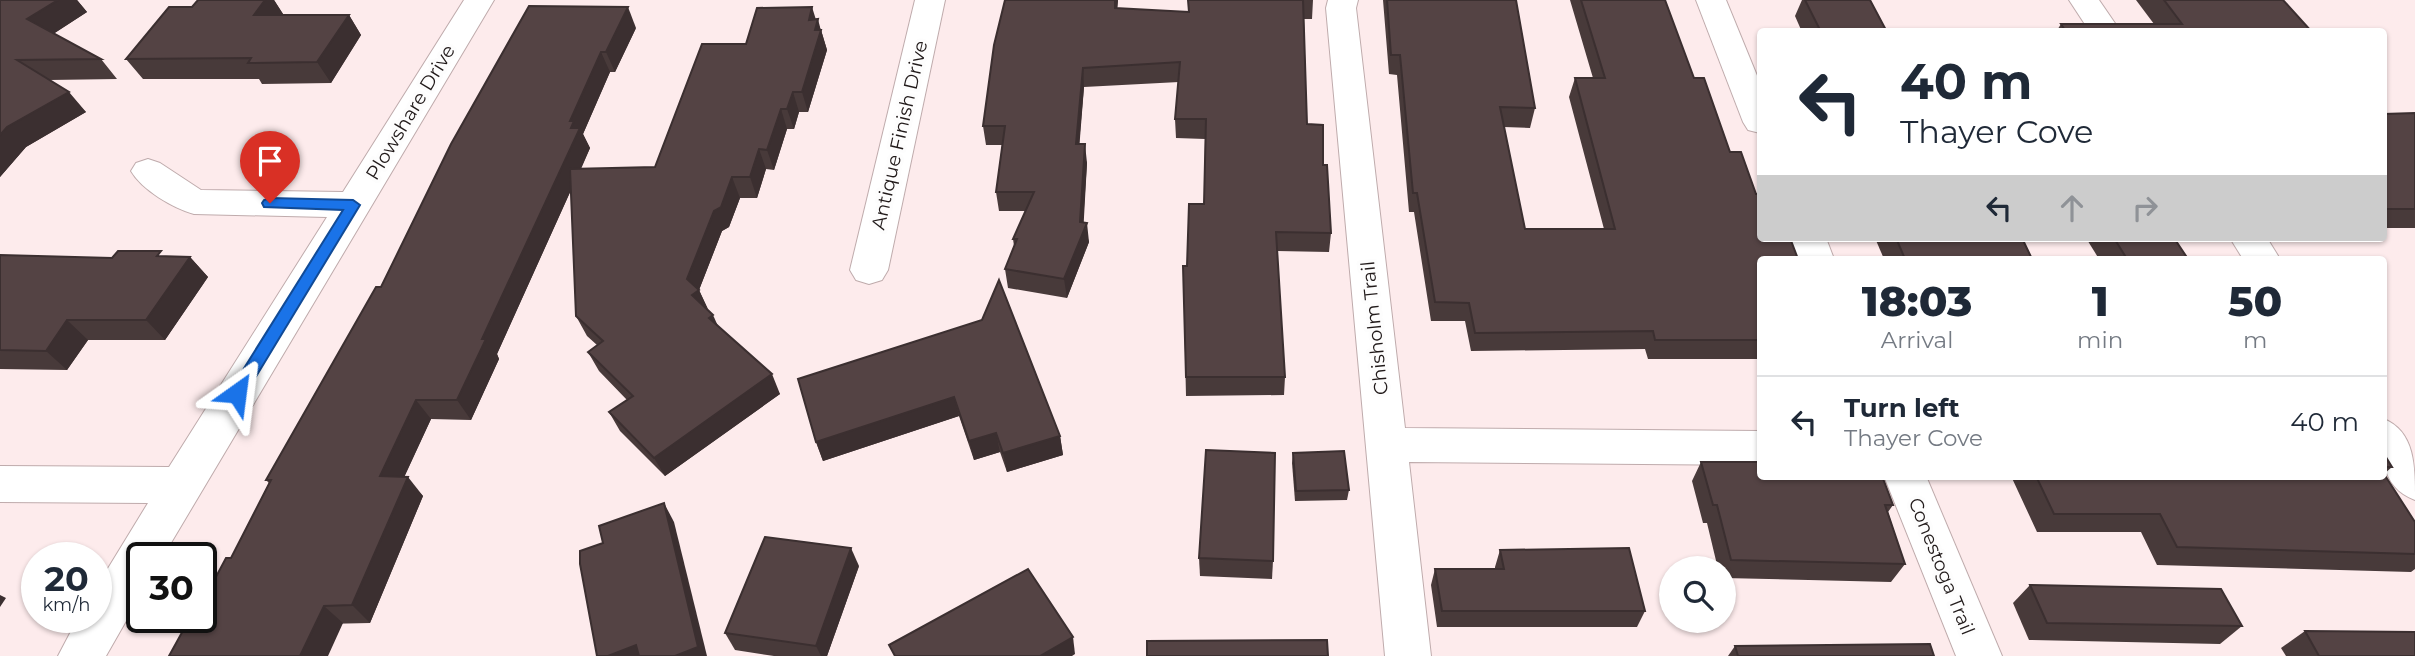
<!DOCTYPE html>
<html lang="en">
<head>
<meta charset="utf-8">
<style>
	body { margin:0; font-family:Montserrat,sans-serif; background:#f2f2f3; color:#1f2937; height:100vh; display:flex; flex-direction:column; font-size:26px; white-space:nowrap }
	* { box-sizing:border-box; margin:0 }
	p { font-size:23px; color:#747a83 }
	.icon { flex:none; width:38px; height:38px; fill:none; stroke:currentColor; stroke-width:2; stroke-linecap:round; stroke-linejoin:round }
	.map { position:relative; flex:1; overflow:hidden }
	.drawer { position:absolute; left:1757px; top:256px; width:630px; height:224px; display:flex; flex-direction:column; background:#fff; border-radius:7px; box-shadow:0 2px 5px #0004 }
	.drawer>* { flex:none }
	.banner { position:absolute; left:1757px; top:28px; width:630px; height:214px; border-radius:7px; box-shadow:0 2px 5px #0004; background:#fff; color:#1f2937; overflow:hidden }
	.controls { position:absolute; left:1659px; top:556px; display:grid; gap:14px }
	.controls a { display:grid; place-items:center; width:77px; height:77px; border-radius:50%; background:#fff; box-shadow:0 2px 5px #0004; font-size:35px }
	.speed { position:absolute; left:21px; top:542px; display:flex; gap:14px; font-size:35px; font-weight:700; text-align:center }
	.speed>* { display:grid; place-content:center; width:91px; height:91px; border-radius:50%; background:#fff; box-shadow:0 2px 5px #0004; line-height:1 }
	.speed small { font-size:18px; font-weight:400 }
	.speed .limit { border:4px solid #111; border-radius:10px; background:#fff; color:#111 }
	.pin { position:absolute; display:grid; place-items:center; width:60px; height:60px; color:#fff; margin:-72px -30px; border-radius:50% 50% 50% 0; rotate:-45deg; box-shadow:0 0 7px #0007 }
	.pin .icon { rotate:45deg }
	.me { position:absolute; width:77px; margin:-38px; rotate:31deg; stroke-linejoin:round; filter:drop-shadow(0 0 5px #0008) }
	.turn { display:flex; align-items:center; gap:24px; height:147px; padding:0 28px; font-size:32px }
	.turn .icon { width:91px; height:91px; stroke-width:2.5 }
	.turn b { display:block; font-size:49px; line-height:60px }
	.lanes { display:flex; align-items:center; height:66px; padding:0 28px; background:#0003; justify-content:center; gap:35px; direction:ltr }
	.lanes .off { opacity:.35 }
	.eta { display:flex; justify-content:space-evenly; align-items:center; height:119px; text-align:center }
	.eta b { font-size:42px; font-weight:800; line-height:49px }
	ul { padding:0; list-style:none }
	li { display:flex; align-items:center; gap:21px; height:91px; padding:0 28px; border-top:2px solid #e0e1e3 }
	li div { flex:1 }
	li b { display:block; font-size:26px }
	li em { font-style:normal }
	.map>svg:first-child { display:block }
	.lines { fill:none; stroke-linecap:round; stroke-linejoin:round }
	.minor-casing { stroke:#bfabac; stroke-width:2 }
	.minor { fill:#fff; fill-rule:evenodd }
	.wall { fill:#483a3a }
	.shaded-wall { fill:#3b2f30 }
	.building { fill:#544344; stroke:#3b2f30; stroke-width:2 }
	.route { fill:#1a73e8; stroke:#114b97; stroke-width:2 }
	.labels { text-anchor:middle; stroke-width:7; stroke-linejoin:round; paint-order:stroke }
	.street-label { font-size:19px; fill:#211a1a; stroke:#fdfdfd }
</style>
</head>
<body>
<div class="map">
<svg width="2415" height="656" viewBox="0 0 2415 656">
	<rect width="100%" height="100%" fill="#fdebec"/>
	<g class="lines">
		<g class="minor-casing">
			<g id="minor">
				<path d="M 464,0 L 494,0 L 162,558 L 142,558 L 142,593 L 106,656 L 58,656 L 78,618 L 96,618 L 96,588 L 148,503 L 0,502 L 0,466 L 169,467 L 327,217 L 194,214 C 173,208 142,190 131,171 L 136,163 L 148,159 L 160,163 L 201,190 L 343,192 Z"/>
				<polygon points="915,0 945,0 888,270 882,280 869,284 856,280 850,270"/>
				<polygon points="1328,0 1358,0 1356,8 1405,428 1760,431 1760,465 1409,462 1431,656 1385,656 1326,8"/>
				<polygon points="1696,0 1726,0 1760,83 1760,133 1748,130 1743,122"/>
				<polygon points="2069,0 2099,0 2121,32 2090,32"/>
				<polygon points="1790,238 1826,238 1834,259 1798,259"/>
				<polygon points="2230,238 2267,238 2280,259 2243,259"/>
				<path d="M 2384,419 C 2415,432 2415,466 2415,500 C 2379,487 2381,451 2384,419 Z"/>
				<polygon points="1884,476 1926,476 2002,656 1956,656"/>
			</g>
		</g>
		<use href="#minor" class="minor"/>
	</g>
	<g class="wall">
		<polygon points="0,0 77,0 87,12 53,34 101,59 117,79 49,80 86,112 26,147 0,177"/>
		<polygon points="198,0 274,0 283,14 283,15 349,15 361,35 331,83 262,84 259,79 143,79 126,59 192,7"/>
		<polygon points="1118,0 1117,8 1188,12 1188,0 1313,0 1312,19 1304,19 1307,124 1323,165 1331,233 1329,252 1277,251 1285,377 1284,395 1186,396 1183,266 1187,266 1204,204 1205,139 1176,138 1175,119 1179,82 1084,87 1079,144 1087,163 1083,223 1089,242 1067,298 1008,288 1005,269 1014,246 1013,239 1026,211 999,211 996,192 1002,145 986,145 983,126"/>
		<polygon points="1383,0 1516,0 1535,108 1530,128 1504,127 1525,229 1604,229 1569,97 1575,78 1593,78 1570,0 1665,0 1760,259 1760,359 1648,359 1645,349 1471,351 1465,321 1431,321 1414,212 1409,212 1397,75 1389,74"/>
		<polygon points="1802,0 1870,0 1887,32 1802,32 1795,16"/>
		<polygon points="2136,0 2283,0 2312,32 2056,32 2061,24 2154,24"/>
		<polygon points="816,19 821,30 827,50 808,112 799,112 794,129 787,129 774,170 766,169 757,198 740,198 729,227 722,231 699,290 708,310 718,327 780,394 665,476 620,431 609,412 627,400 599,371 588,352 597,345 587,336 576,316 571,190 497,354 499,359 471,420 431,419 404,477 423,496 370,623 190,627 231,558 269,483 266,480 381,287 451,144 636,28 615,72 610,72 583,134 590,148 581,169 655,167 746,44"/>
		<polygon points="2415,113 2415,228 2384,228 2384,114"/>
		<polygon points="1875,238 2022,238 2032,259 1884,259"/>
		<polygon points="2086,238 2174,238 2188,259 2099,259"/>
		<polygon points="0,255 112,258 165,256 190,257 208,277 165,340 88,340 67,370 0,369"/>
		<polygon points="982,320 1060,436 1063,455 1007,472 1000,452 974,460 959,416 823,461 816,442"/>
		<polygon points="1293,453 1349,490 1347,500 1295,501 1292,463"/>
		<polygon points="2384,454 2392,467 2384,474"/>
		<polygon points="1701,462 1893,505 1888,512 1905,564 1891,582 1724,578 1724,569 1718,569 1707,523 1703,523 1692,481"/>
		<polygon points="2011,476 2384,476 2415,522 2415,569 2411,572 2157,565 2141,532 2037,532"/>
		<polygon points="1500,550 1645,611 1637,627 1437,627 1431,585 1435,569 1495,569 1495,567"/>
		<polygon points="1199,558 1273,561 1272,579 1200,576"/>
		<polygon points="859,566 827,656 774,656 735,650 725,633"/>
		<polygon points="2030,585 2242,626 2220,644 2029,640 2013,603"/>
		<polygon points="2305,631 2415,656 2286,656 2281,648"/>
		<polygon points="1735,646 1934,656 1728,656"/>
	</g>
	<g class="shaded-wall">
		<polygon points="58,0 77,0 87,12 44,40 27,19"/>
		<polygon points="265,0 274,0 283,14 268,36 254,15"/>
		<polygon points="1115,0 1118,0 1116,27 1115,8"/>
		<polygon points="628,7 636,28 615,72 606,52"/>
		<polygon points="812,7 817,23 818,19 821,31 821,30 827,50 808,112 802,92 809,20"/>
		<polygon points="349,15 361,35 331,83 317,62"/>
		<polygon points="601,52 610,72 583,134 590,148 497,354 499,359 471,420 457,400 570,121"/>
		<polygon points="1083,68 1084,87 1078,163 1076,144"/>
		<polygon points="69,92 86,112 26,147 0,177 0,135 7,127"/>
		<polygon points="793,92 799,112 794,129 787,109"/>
		<polygon points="781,109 787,129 774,170 767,150"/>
		<polygon points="1085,144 1087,163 1083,235 1087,223 1089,242 1067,298 1064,279 1080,222"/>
		<polygon points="759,149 766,169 757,198 750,177"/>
		<polygon points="732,177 740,198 729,227 722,231 699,290 708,309 692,295 687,279 714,211"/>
		<polygon points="190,257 208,277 165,340 146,320"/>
		<polygon points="713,315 722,335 709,318"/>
		<polygon points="67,320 88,340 67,370 46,351"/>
		<polygon points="772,374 780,394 665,476 654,458"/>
		<polygon points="954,397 959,416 823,461 816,442"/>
		<polygon points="416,400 431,419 396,495 380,476"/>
		<polygon points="996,433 1000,452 974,460 969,441"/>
		<polygon points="1060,436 1063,455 1007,472 1003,453"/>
		<polygon points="408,477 423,496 370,623 352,605"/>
		<polygon points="664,503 674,522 707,656 675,656"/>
		<polygon points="851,548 859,566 827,656 821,656 816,646"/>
		<polygon points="0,595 6,598 0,607"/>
		<polygon points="324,606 343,623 328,656 300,656"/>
		<polygon points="1073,637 1075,654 1072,656 1040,656"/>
		<polygon points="636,645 645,656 608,656"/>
	</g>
	<g class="building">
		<polygon points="0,0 58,0 27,19 101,59 17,60 69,92 7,127 0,135"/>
		<polygon points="198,0 265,0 254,15 349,15 317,62 248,63 251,58 126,59 169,7 192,7"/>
		<polygon points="1005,0 1115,0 1115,8 1189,12 1188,0 1303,0 1307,124 1323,125 1323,165 1327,165 1331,233 1276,232 1285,377 1186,377 1183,266 1187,266 1189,204 1204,204 1206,119 1175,119 1180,62 1083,68 1076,144 1085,144 1080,222 1087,223 1064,279 1005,269 1017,239 1013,239 1034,192 996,192 1005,126 983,126 994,45"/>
		<polygon points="1387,0 1516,0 1535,108 1500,107 1525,229 1615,229 1575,78 1605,78 1581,0 1665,0 1694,78 1704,78 1730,152 1741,152 1756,194 1760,194 1760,238 1790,238 1798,259 1760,259 1760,340 1655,340 1653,331 1475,333 1469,303 1435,302 1417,193 1413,193 1400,55 1391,55"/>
		<polygon points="1805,0 1870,0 1887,32 1821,32"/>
		<polygon points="2164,0 2283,0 2312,32 2066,32 2061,24 2182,24"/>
		<polygon points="529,6 628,7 606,52 601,52 570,121 574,121 571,128 580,128 482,339 486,339 457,400 416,400 380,476 408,477 352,605 324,606 300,656 169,656 185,627 190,627 194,618 201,618 201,605 226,558 231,558 271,480 266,480 376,287 381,287 451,144"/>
		<polygon points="812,7 809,20 818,19 815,30 821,30 802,92 793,92 787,109 781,109 767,150 759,149 750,177 732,177 721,207 714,211 687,279 699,290 692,295 713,315 709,318 772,374 654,458 609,412 633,396 588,352 603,341 576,316 570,169 655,167 702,44 746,44 757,8"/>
		<polygon points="2415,113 2415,209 2384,209 2384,114"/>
		<polygon points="1896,238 2022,238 2032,259 1905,259"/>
		<polygon points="2114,238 2174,238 2188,259 2127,259"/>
		<polygon points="118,251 161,251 157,256 190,257 146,320 67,320 46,351 0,350 0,255 112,258"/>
		<polygon points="999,280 1060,436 1003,453 996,433 969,441 954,397 816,442 798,379 982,320"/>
		<polygon points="1206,450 1275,453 1273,561 1199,558"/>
		<polygon points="1344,451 1349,490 1296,491 1293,453"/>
		<polygon points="2384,454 2392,467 2384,467"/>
		<polygon points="1701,462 1760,462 1760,476 1882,476 1893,505 1885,505 1905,564 1731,560 1717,505 1713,505"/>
		<polygon points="2384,474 2415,522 2415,554 2177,547 2160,514 2054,514 2036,476 2384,476"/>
		<polygon points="664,503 698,647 675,656 639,656 636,645 608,656 597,656 580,564 580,551 603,543 599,526"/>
		<polygon points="765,537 851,548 816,646 725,633"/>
		<polygon points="1629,548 1645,611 1442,611 1435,569 1504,569 1500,550"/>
		<polygon points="1028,569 1073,637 1040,656 895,656 889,645"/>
		<polygon points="2030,585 2221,589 2242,626 2047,623"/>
		<polygon points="2305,631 2415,632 2415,656 2319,656"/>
		<polygon points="1327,640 1328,656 1147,656 1147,641"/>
		<polygon points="1930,644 1934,656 1738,656 1735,646"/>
	</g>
	<polygon class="route" points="270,198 353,200 360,205 243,398 231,398 229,393 231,389 343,210 264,207 262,203 264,200"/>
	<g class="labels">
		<g class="street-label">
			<text transform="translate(410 112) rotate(-59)" y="7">Plowshare Drive</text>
			<text transform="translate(899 135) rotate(-77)" y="7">Antique Finish Drive</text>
			<text transform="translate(1374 328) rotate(-96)" y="7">Chisholm Trail</text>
			<text transform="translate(1942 566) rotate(68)" y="7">Conestoga Trail</text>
		</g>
	</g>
</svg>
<div class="controls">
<a><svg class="icon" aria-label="search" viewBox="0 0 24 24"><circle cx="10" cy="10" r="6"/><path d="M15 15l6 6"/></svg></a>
</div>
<div class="speed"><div>20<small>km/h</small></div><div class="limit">30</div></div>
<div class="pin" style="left:270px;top:203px;background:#d93025"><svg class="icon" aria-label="arrive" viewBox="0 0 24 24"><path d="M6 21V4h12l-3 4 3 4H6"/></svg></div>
<svg class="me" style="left:237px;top:393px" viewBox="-20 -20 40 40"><path d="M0-17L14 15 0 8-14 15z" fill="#1a73e8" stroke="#fff" stroke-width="4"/></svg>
<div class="banner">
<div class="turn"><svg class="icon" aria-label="left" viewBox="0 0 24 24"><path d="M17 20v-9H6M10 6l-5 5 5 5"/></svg><div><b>40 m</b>Thayer Cove</div></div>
<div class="lanes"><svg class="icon" aria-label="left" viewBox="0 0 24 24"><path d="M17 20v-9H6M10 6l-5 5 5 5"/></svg><svg class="icon off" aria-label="ahead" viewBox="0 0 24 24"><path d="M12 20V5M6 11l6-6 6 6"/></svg><svg class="icon off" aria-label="right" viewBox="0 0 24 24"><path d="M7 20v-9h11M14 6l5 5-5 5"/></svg></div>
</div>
<section class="drawer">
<div class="eta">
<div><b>18:03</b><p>Arrival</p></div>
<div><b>1</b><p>min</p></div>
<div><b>50</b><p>m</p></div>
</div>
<ul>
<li><svg class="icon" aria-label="left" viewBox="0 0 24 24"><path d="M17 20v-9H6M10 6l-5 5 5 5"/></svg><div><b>Turn left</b><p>Thayer Cove</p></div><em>40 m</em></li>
</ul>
</section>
</div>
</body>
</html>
